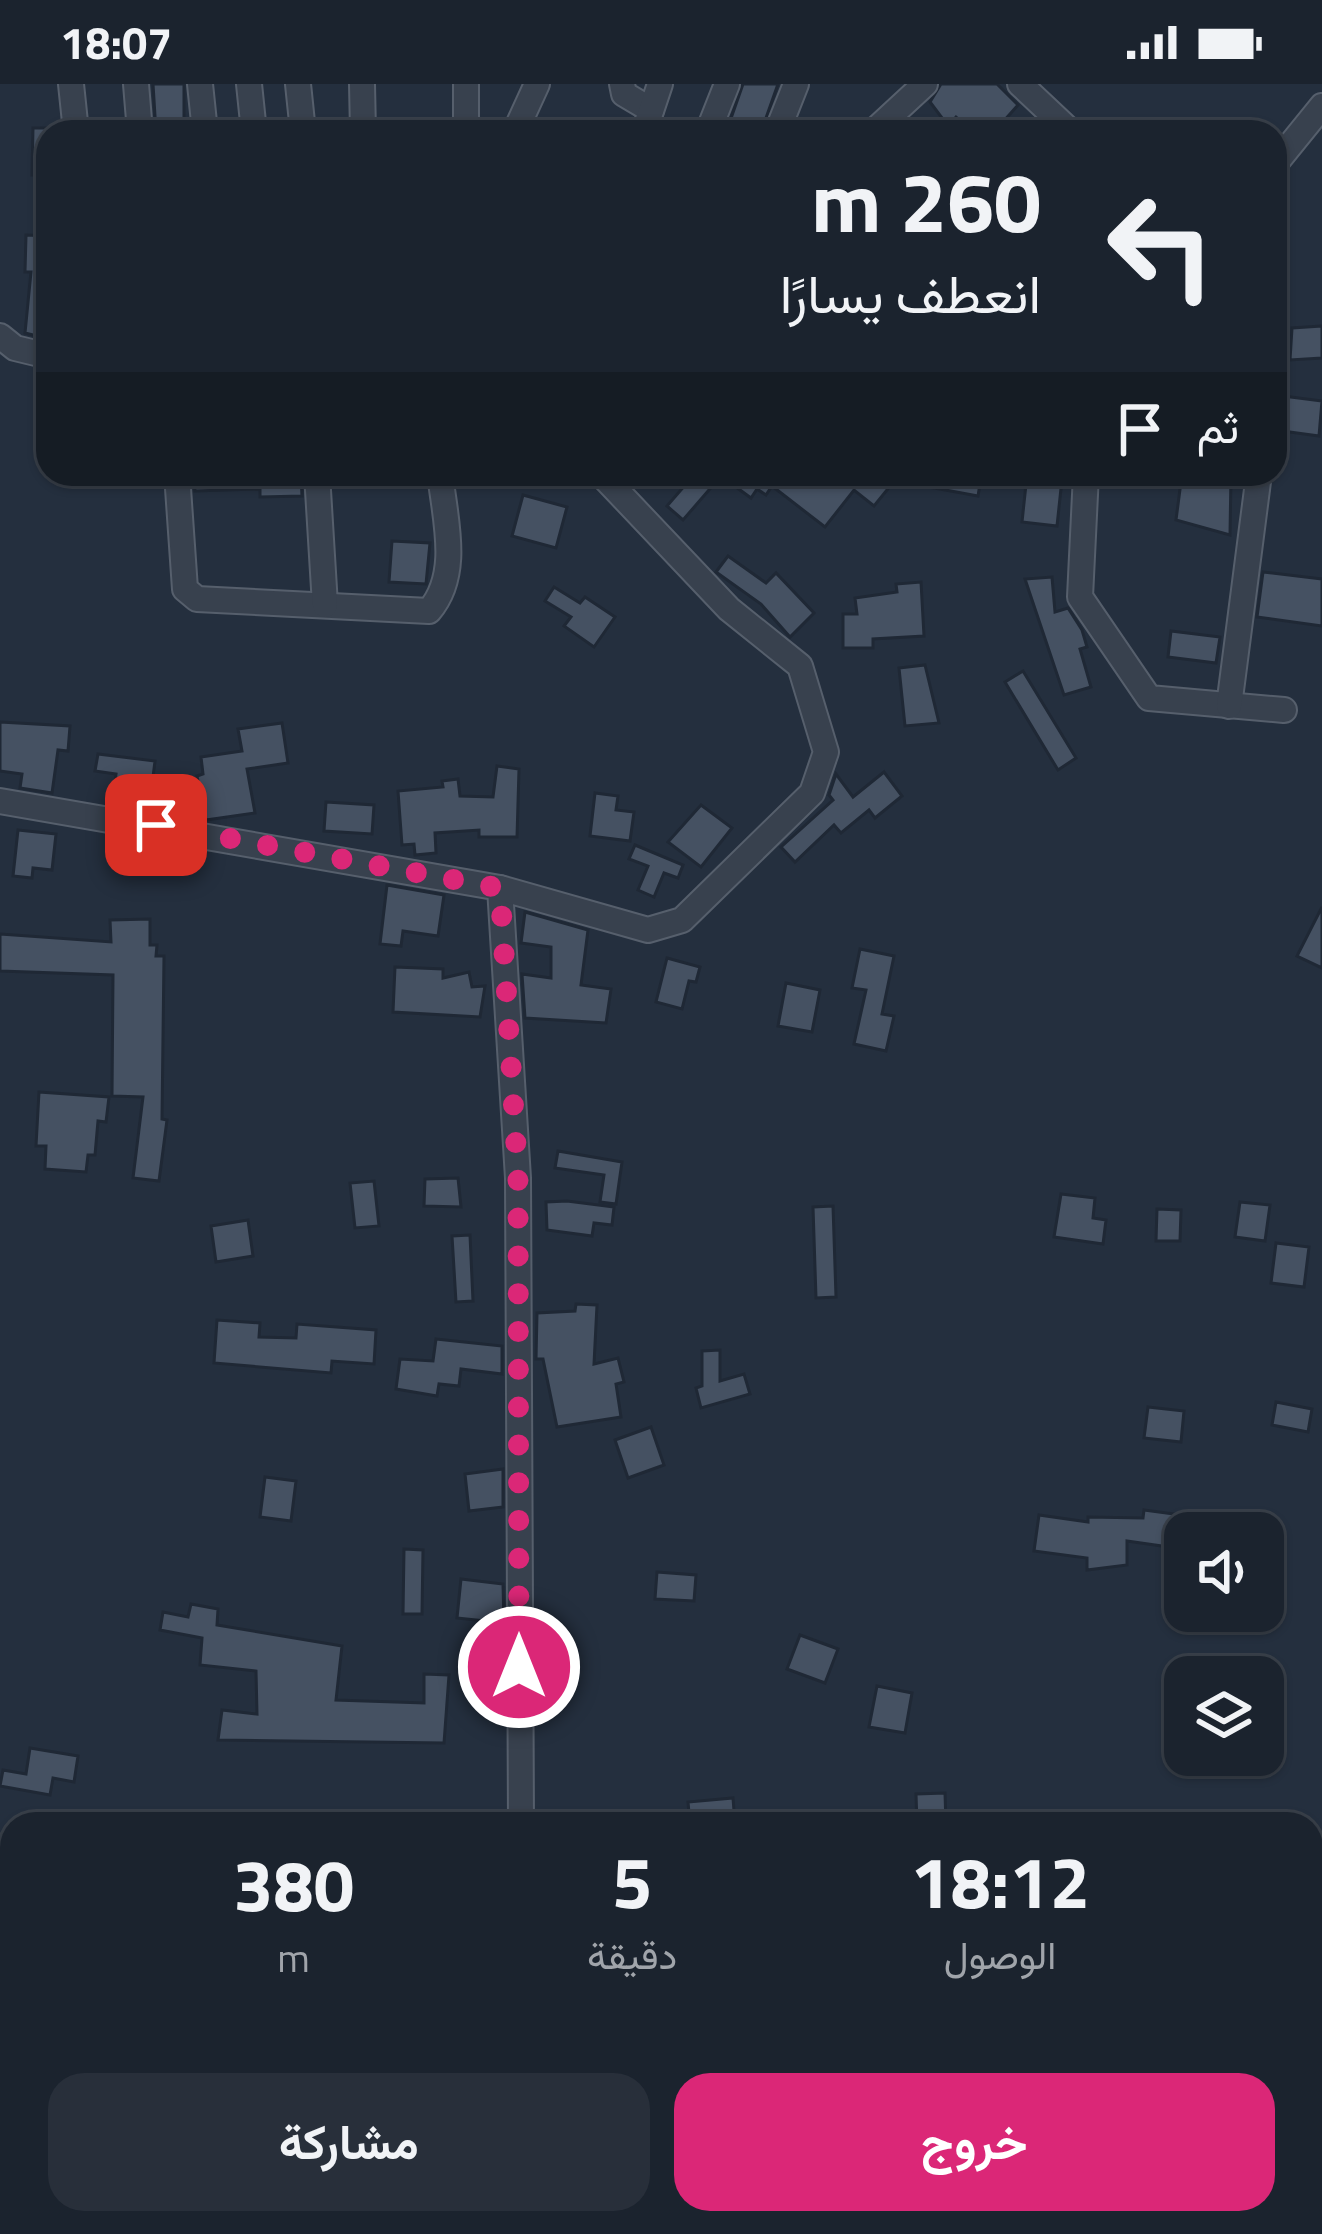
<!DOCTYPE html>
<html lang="ar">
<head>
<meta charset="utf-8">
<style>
	body { margin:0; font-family:"Titillium Web",Vazirmatn,sans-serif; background:#282f3a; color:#f1f3f6; direction:rtl; height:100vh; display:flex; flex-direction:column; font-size:45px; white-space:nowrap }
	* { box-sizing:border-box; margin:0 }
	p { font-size:39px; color:#a0a4aa }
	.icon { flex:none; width:66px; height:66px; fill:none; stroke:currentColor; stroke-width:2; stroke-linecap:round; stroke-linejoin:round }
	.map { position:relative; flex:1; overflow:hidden; direction:ltr }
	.side { position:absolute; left:0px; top:1728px; width:1323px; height:423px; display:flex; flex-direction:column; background:#1b232e; border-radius:36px 36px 0 0; box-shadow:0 3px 9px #0004,0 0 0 3px #39404a; direction:rtl }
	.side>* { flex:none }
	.top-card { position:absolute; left:36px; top:36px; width:1251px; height:366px; border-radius:36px; box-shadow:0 3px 9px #0004,0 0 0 3px #39404a; direction:rtl; background:#1b232e; color:#f1f3f6; overflow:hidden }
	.buttons { position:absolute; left:1164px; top:1428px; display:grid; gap:24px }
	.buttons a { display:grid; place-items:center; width:120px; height:120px; border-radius:24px; background:#1b232e; box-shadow:0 3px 9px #0004,0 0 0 3px #39404a; font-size:60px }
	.pin { position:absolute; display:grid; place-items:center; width:102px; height:102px; color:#fff; margin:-51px; border-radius:24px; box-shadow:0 6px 18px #0006 }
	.me { position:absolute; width:132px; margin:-66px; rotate:0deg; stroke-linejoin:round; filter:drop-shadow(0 0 9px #0008) }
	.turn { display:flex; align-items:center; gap:42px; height:252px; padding:0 48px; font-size:54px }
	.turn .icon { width:156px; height:156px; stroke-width:2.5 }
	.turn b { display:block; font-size:84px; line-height:102px }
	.then { display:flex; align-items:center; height:114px; padding:0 48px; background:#0003; gap:24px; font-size:45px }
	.eta { display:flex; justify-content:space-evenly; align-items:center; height:204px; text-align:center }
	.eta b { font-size:72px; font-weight:700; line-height:84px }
	.button { display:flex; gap:24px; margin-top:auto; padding:24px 48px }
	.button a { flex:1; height:138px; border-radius:36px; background:#db2777; color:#fff; font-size:48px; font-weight:700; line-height:138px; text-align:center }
	.button a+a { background:#282f3a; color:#f1f3f6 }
	.status { display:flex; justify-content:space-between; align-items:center; height:84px; padding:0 60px; background:#1b232e; direction:ltr }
	.status svg { height:33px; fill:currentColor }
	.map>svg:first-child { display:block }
	.building { fill:#455162; stroke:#1f2835; stroke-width:3 }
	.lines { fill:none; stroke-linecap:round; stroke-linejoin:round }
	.minor-casing { stroke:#565f6c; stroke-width:28 }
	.minor { stroke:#38414e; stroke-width:24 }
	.route { stroke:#db2777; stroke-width:21; stroke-dasharray:0 37.8 }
</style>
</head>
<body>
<div class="status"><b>18:07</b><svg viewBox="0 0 49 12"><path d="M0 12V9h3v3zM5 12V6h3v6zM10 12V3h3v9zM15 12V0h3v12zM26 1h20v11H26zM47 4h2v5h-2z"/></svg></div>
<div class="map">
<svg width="1322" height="2150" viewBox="0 0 1322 2150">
	<rect width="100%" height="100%" fill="#242f3e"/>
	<g class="building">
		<polygon points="153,0 184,0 184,48 156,48"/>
		<polygon points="743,0 778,0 761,48 729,40"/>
		<polygon points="941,0 997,0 1018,21 994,48 973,48 956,33 948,42 930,18"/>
		<polygon points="33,44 48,44 48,91 32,91"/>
		<polygon points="26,151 48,152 48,246 42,246 41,253 25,249 31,188 25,188"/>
		<polygon points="1322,242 1322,274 1290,276 1292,244"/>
		<polygon points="1275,311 1322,317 1319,352 1275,346"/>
		<polygon points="194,390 301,390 302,412 260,413 260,405 195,407"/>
		<polygon points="677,390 826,390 836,398 835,390 900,390 874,422 854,406 825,443 772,402 766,411 757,405 751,414 721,392 683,436 667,422 687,399"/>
		<polygon points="903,390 957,390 981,394 978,412 902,398"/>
		<polygon points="1182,390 1231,390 1230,451 1176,436"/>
		<polygon points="1027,391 1062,395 1057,442 1022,438"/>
		<polygon points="523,411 567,423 556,464 512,452"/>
		<polygon points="392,457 430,459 426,500 389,498"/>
		<polygon points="728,472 766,499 776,489 814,529 790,553 761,520 716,488"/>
		<polygon points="1263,488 1322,495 1322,542 1257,533"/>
		<polygon points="1052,493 1055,528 1068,524 1082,546 1087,563 1080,565 1091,603 1064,611 1025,495"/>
		<polygon points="921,498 924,552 873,555 873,564 843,564 843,530 857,530 855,514 897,508 896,500"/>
		<polygon points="554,503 580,519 585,513 615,533 594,563 564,542 571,533 545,517"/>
		<polygon points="1171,547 1220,553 1216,579 1168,573"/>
		<polygon points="925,581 939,639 905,642 899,584"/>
		<polygon points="1023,587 1076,674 1058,686 1005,598"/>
		<polygon points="0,638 70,642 68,667 58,666 52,709 20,704 22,690 0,687"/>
		<polygon points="282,639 288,679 247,685 255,729 206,736 197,692 203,690 201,673 242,667 238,645"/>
		<polygon points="98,670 155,677 150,717 113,713 116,690 95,687"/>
		<polygon points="497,682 519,685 517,753 479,753 479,746 435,749 436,769 415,771 414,760 402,761 398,707 443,703 442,697 458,695 460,712 493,713"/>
		<polygon points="884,688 902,712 875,734 869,726 841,749 834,741 795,778 781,763 833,716 829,711 836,690 853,713"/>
		<polygon points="595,709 618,712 616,726 634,728 630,757 590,752"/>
		<polygon points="326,718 374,721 372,750 324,747"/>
		<polygon points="701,721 732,744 701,783 668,758"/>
		<polygon points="18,746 56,750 52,786 33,784 32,794 13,792"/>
		<polygon points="635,761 683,781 678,794 664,789 654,813 638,806 648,782 629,775"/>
		<polygon points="387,801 444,811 438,852 403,847 401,862 380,860"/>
		<polygon points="1322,823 1322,884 1297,872"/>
		<polygon points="525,828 588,846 581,901 611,905 606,939 525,934 522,890 551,894 551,863 521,859"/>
		<polygon points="150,835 150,861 157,861 156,872 164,872 162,1035 167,1036 159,1097 133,1094 143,1013 112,1012 113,891 0,887 0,850 111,858 110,836"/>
		<polygon points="860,865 894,872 882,930 894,932 886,967 854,960 866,906 852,904"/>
		<polygon points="667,874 700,883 696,898 689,897 682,925 656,918"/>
		<polygon points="395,883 443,885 443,894 469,888 472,903 485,902 480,933 393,928"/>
		<polygon points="786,899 820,906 812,948 778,942"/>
		<polygon points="39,1008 109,1013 106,1038 98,1037 95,1071 88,1071 86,1088 45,1085 46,1062 36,1062"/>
		<polygon points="558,1067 622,1078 616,1120 600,1118 604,1091 555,1084"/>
		<polygon points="458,1094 461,1123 424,1122 425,1095"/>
		<polygon points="374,1097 379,1142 355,1144 350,1099"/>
		<polygon points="1061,1110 1095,1114 1093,1134 1106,1136 1103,1160 1054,1153"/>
		<polygon points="567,1117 614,1123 612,1141 594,1139 592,1152 547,1146 546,1118"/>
		<polygon points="1240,1118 1270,1121 1265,1157 1235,1153"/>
		<polygon points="833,1122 836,1213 816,1214 813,1123"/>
		<polygon points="1157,1125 1181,1126 1180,1157 1156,1157"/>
		<polygon points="248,1136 253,1172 216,1178 211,1142"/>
		<polygon points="470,1151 473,1217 456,1218 452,1152"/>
		<polygon points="1276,1159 1309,1163 1304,1203 1271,1199"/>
		<polygon points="576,1220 597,1221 594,1280 618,1274 624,1298 616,1300 621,1333 557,1343 543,1275 536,1275 537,1229 575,1227"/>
		<polygon points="217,1236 260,1239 259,1253 296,1254 297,1240 376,1246 374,1280 332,1277 331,1289 214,1279"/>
		<polygon points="436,1255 502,1262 502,1290 461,1285 459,1302 439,1300 437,1312 396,1305 400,1275 433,1277"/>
		<polygon points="720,1266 720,1297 744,1290 750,1310 701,1324 696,1304 702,1302 702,1267"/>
		<polygon points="1276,1318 1312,1325 1308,1348 1272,1341"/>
		<polygon points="1148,1323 1184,1327 1181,1358 1144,1354"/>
		<polygon points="651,1343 664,1381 628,1394 615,1356"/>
		<polygon points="503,1385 503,1423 469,1427 465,1390"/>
		<polygon points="265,1393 296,1397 291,1437 260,1433"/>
		<polygon points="1144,1426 1174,1430 1169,1463 1127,1457 1127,1481 1087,1486 1087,1474 1034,1467 1039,1431 1088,1438 1088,1433 1143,1434"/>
		<polygon points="404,1465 423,1466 422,1530 403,1530"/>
		<polygon points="657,1488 696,1491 694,1517 655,1515"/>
		<polygon points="461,1495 503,1500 504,1539 457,1534"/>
		<polygon points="191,1520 218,1525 217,1541 342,1562 336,1616 424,1619 424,1590 449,1591 444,1659 218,1656 222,1626 257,1630 256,1587 200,1581 202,1554 160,1546 163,1528 188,1533"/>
		<polygon points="800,1551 838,1565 825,1599 787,1585"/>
		<polygon points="877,1602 912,1609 905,1649 869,1643"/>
		<polygon points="30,1664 78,1672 74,1698 53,1694 50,1711 0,1702 3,1686 26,1690"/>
		<polygon points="945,1709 946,1740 917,1740 916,1710"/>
		<polygon points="733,1714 735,1740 690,1740 688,1718"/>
	</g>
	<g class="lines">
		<g class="minor-casing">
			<g id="minor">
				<polyline points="71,0 76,48"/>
				<polyline points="136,0 140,48"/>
				<polyline points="200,0 205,48"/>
				<polyline points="249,0 254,48"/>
				<polyline points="298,0 303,48"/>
				<polyline points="362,0 363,48"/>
				<polyline points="466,0 466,48"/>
				<polyline points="622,0 624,10 651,26"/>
				<polyline points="1020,0 1071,48"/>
				<polyline points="515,48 537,0"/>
				<polyline points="644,48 660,0"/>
				<polyline points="708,48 727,0"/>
				<polyline points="777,48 796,0"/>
				<polyline points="873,48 925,0"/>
				<polyline points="1275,80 1322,22"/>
				<polyline points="1275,242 1275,269"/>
				<polyline points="0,252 15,264 48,272"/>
				<path d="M 177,390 L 185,505 L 197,515 L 429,527 C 461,490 445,435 440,390"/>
				<polyline points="317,390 325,521"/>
				<polyline points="1086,390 1080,513 1149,614 1284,626"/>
				<polyline points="1229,622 1259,390"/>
				<polyline points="0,717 500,804 518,1094 521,1740"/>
				<polyline points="500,804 648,846 682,836 812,709 826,668 800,582 729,525 601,390"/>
				<polyline points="0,2058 12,2059"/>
				<polyline points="566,2139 568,2150"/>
			</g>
		</g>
		<use href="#minor" class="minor"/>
	</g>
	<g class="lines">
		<polyline class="route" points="156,741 500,804 518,1094 519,1583"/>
	</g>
</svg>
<div class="buttons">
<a><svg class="icon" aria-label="sound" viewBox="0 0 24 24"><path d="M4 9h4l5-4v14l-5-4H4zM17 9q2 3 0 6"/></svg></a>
<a><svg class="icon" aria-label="layers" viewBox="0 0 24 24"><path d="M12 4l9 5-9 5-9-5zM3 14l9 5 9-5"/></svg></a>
</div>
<div class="pin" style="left:156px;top:741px;background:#d93025"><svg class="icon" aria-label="arrive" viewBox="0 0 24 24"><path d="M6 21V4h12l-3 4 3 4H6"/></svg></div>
<svg class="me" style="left:519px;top:1583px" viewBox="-20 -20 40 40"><circle r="17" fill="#db2777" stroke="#fff" stroke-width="3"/><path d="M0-11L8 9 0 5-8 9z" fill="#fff"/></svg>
<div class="top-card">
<div class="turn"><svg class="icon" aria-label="left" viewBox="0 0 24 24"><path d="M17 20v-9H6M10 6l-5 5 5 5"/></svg><div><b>260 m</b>انعطف يسارًا</div></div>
<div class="then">ثم<svg class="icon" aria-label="arrive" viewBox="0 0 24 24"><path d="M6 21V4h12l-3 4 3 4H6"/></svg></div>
</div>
<section class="side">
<div class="eta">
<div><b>18:12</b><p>الوصول</p></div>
<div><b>5</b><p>دقيقة</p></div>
<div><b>380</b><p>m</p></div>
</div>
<div class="button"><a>خروج</a><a>مشاركة</a></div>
</section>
</div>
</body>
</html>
